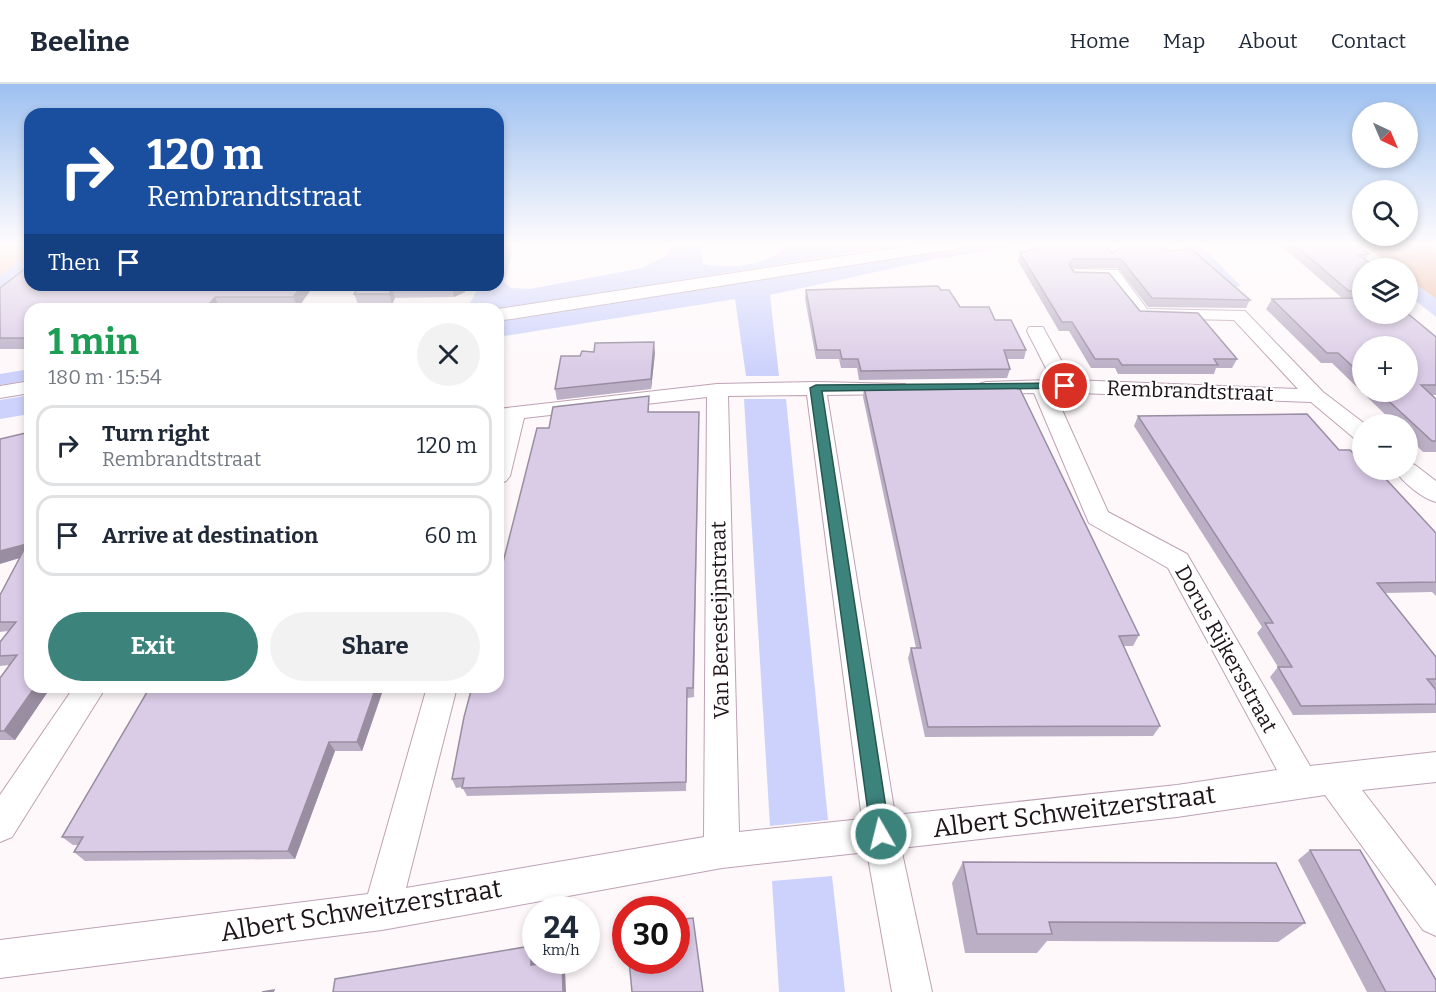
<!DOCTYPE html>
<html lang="en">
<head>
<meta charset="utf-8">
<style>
	body { margin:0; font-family:Bitter,serif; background:#f2f2f3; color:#1f2937; height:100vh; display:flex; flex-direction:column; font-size:22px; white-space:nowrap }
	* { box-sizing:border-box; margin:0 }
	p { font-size:20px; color:#747a83 }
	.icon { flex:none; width:33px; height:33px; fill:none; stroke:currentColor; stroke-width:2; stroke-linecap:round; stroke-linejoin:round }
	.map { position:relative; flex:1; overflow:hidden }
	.side { position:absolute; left:24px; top:219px; width:480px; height:390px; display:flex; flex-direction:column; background:#fff; border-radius:18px; box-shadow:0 3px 9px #0003 }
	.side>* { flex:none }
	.banner { position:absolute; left:24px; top:24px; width:480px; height:183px; border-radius:18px; box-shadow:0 3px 9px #0003; background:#1a4fa0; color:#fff; overflow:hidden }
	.needle { width:39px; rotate:136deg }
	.buttons { position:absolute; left:1352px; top:18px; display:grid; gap:12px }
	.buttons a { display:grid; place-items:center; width:66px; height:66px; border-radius:50%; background:#fff; box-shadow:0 3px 9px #0003; font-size:30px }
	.speed { position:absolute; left:522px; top:812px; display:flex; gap:12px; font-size:30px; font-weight:700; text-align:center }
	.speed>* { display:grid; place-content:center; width:78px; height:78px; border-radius:50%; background:#fff; box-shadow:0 3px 9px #0003; line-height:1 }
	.speed small { font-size:15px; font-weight:400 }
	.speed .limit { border:9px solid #d22; background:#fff; color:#111 }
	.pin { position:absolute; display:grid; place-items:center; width:51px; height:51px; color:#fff; margin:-26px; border:3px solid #fff; border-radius:50%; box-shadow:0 2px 6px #0007 }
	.me { position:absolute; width:66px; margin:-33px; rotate:352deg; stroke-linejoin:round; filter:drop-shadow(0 0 4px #0008) }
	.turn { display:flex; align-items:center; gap:21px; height:126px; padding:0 24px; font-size:27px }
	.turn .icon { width:78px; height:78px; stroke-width:2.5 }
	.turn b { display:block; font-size:42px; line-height:51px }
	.then { display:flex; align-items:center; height:57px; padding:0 24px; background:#0003; gap:12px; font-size:22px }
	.round { display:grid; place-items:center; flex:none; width:63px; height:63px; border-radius:32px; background:#f2f2f3 }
	.overview { display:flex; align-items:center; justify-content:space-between; height:102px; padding:0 24px }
	h1 { font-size:36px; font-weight:700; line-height:45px; color:#1e9e55 }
	.cta { display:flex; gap:12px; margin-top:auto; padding:12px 24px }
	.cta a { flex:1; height:69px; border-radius:36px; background:#3c837b; color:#fff; font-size:24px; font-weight:700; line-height:69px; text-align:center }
	.cta a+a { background:#f2f2f3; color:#1f2937 }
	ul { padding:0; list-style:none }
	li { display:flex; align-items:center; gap:18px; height:81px; margin:0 12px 9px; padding:0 12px; border:3px solid #e0e1e3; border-radius:18px }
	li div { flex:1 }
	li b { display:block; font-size:22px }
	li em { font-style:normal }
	header { display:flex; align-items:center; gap:36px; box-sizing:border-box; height:84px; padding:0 30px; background:#fff; border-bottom:2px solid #e0e1e3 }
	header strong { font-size:28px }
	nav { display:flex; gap:33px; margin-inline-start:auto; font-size:21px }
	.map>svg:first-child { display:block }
	.green { fill:#f8d0bf }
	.forest { fill:#ebb49d }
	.water { fill:#cdd2fc }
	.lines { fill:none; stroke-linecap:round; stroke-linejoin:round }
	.street-casing { stroke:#bea2b3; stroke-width:2 }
	.street { fill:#fff; fill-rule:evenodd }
	.wall { fill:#bbafc6; fill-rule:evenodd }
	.shaded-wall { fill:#998ea1 }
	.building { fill:#dacbe6; stroke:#998ea1; stroke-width:1.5 }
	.route { fill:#3c837b; stroke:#275550; stroke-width:1.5 }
	.labels { text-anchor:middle; stroke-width:4.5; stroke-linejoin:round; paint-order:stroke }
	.street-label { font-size:21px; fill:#1e141a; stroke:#fff }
	.near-street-label { font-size:26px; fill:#1e141a; stroke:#fff }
</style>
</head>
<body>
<header>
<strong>Beeline</strong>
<nav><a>Home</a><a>Map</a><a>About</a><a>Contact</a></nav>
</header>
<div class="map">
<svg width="1436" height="908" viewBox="0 0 1436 908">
	<rect width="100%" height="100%" fill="#fef8fb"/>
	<polygon class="green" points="0,159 30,159 30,169 0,192"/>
	<polygon class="forest" points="1360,159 1436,159 1436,215 1407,194 1407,184 1395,184"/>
	<g class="water">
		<path d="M 500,159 L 515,159 L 504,198 L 511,204 L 530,205 L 642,184 L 666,172 L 672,159 L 700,159 L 703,180 C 727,185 764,183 783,165 L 783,159 L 832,161 L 913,159 L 498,225 L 462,225 L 467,224 L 480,201 L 498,201 Z"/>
		<polygon points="994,159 1036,159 935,175 770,211 779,292 746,292 735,215 498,253 498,237"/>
		<polygon points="1177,159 1198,159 1241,202 1223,205"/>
		<polygon points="30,169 30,184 0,208 0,192"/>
		<polygon points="1407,194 1436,215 1436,233 1407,210"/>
		<polygon points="30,285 30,296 0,301 0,290"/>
		<polygon points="30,311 30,330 0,335 0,316"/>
		<polygon points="744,315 786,315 828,736 770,742"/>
		<polygon points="832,792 845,908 779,908 772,797"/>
	</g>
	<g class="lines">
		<g class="street-casing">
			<g id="street">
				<polygon points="929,159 968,159 960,164 498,237 498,225"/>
				<path d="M 1077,185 L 1118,186 L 1147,225 L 1245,227 L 1323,308 L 1365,340 L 1362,340 L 1362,356 L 1354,354 L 1311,318 L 1054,308 L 1108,428 L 1187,470 L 1310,682 L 1436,668 L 1436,698 L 1362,706 L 1436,802 L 1436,852 L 1423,846 L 1325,711 L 1177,733 L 901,764 L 932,908 L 892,908 L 867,768 L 722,784 L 382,846 L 0,894 L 0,856 L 368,810 L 427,603 L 457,603 L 406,804 L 704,753 L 707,313 L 524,334 L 510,392 L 506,397 L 498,400 L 498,351 L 502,337 L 498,337 L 498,325 L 717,300 L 816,298 L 905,300 L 908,304 L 905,308 L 898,310 L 827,311 L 895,731 L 1177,701 L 1277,686 L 1168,484 L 1089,439 L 1034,309 L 986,310 L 979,308 L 976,304 L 979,300 L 986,298 L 1052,296 L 1027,247 L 1029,243 L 1043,243 L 1045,247 L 1072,296 L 1298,305 L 1234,236 L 1136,234 L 1107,195 L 1071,194 L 1068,190 L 1071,186 ZM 807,311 L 862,735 L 739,748 L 728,312 Z"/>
				<polygon points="30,297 30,309 0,314 0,302"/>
				<path d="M 1407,378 L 1415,381 L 1436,397 L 1436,418 C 1422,414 1403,399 1395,386 L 1407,386 Z"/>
				<polygon points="74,603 106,603 12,753 0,758 0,711"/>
			</g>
		</g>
		<use href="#street" class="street"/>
	</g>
	<g class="wall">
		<path d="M 1278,159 L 1355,159 L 1369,170 L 1362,184 L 1362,230 L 1436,253 L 1436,311 L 1432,311 L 1436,315 L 1436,368 L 1423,368 L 1407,352 L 1407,340 L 1395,340 L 1332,279 L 1321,279 L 1266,225 L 1272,215 L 1342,214 ZM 1362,262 L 1407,308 L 1362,308 Z"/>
		<polygon points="1020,169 1112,169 1250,216 1246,224 1148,223 1118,184 1071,184 1074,188 1140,227 1237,275 1232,284 1216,284 1214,290 1118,290 1115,284 1091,284 1069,247 1059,247 1018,177"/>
		<polygon points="314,201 298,224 30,225 30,265 0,265 0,204"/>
		<polygon points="360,201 467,201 465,208 454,213 395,214 392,220 358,220 354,210"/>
		<polygon points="806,206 941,206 960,223 995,236 1026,266 1024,275 1007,275 1010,285 1007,294 859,296 857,284 841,284 839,275 816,275 805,215"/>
		<polygon points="655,269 651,305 557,316 555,305 580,272"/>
		<polygon points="864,303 1139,551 1133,562 1124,562 1160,642 1153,652 925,653 908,574 911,564 916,564 863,313"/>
		<polygon points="649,312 649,328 699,338 694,613 687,614 686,707 467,712 462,703 456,704 452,695 549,344"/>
		<polygon points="1138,332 1339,366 1376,393 1436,449 1436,512 1432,508 1385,509 1436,573 1436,604 1435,604 1436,606 1436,629 1293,631 1270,593 1278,583 1257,549 1262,543 1134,342"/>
		<polygon points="30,348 30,603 51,603 15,656 0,656 0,594 10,581 0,582 0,558 8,547 0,548 0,511 19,474"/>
		<polygon points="384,603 362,667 335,667 295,775 85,777 74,768 78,761 73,761 62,753"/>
		<polygon points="1310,766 1436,908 1367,908 1298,776"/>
		<polygon points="963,778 1305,839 1278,858 1047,857 1037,869 965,869 952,799"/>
	</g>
	<g class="shaded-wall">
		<polygon points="303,201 314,201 298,224 293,213"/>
		<polygon points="456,201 467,201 465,208 454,213 452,203"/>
		<polygon points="392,204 395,214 392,220 389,210"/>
		<polygon points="215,213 220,224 219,225 205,225"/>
		<polygon points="654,258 655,269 651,305 651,295"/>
		<polygon points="27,460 30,471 0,480 0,467"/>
		<polygon points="35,603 51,603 15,656 4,647"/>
		<polygon points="376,603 384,603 362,667 357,658"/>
		<polygon points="329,658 335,667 295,775 288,767"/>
		<polygon points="531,862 535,869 535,889 531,881"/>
		<polygon points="562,876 565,884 566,908 563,908"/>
	</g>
	<g class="building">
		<polygon points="1053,159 1104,159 1112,169 1126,159 1147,159 1170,167 1191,165 1250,216 1152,214 1121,175 1073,175 1069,181 1074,188 1109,189 1140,227 1198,229 1237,275 1214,275 1218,281 1122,281 1118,275 1095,275 1072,238 1062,238 1020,169"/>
		<polygon points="1292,159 1355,159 1369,170 1358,171 1377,184 1362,184 1362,206 1349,207"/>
		<polygon points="30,181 30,201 303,201 293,213 215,213 205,225 30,225 30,254 0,254 0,204"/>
		<polygon points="360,201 456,201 452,203 392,204 389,210 354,210"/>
		<polygon points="938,202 941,206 949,206 960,223 989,223 995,236 1011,236 1026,266 1004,266 1010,285 861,287 858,275 842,275 840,266 817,266 806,206"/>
		<polygon points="1362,214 1362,230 1407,229 1436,253 1436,301 1421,301 1436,315 1436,357 1432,357 1379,308 1407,308 1407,262 1362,262 1362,291 1338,269 1327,269 1272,215"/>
		<polygon points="654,258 651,295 555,305 561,272 580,272 582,267 594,268 595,259"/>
		<polygon points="1018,301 1139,551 1119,552 1160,642 928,643 911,564 921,564 864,303"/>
		<polygon points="649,312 648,328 699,328 693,604 687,604 686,698 462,704 464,694 452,695 464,633 472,603 498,603 498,498 537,344 549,344 553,323"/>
		<polygon points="1307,330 1339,366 1350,366 1362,378 1362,386 1369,386 1376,393 1384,393 1436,449 1436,498 1377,499 1436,573 1436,595 1427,595 1436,606 1436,620 1301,622 1278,583 1292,583 1265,539 1273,539 1138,332"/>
		<polygon points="30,348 30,603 35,603 4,647 0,647 0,594 17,571 0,572 0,558 16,538 0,538 0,511 27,460 0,467 0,355"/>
		<polygon points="150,603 376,603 357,658 329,658 288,767 74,768 83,753 62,753"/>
		<polygon points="1310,766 1360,766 1436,896 1436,908 1386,908"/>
		<polygon points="963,778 1276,779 1305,839 1049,838 1052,850 977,850"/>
		<polygon points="693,834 703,908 632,908 629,876 676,876 676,836"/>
		<polygon points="531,862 531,881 562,876 563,908 333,908 335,895"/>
		<polygon points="274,906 273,908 262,908"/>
	</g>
	<linearGradient id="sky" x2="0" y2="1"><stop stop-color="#9dc0f0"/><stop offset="0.56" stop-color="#fffcfd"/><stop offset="1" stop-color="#fffcfd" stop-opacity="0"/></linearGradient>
	<rect width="1436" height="286" fill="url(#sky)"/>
	<polygon class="route" points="1065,299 1069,300 1069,304 822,307 890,750 887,757 881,759 874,757 871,750 810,304 816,301"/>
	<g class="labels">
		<g class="street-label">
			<text transform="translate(1190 307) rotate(2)" y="7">Rembrandtstraat</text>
			<text transform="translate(720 536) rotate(-91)" y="7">Van Beresteijnstraat</text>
			<text transform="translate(1226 565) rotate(61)" y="7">Dorus Rijkersstraat</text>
		</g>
		<g class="near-street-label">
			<text transform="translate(1074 727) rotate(-7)" y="9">Albert Schweitzerstraat</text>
			<text transform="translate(361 826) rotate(-9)" y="9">Albert Schweitzerstraat</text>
		</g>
	</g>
</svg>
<div class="buttons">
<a><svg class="needle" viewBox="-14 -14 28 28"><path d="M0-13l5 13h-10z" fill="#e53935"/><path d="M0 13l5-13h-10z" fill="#747a83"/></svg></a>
<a><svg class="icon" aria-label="search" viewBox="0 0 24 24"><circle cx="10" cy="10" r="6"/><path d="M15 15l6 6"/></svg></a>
<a><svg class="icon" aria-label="layers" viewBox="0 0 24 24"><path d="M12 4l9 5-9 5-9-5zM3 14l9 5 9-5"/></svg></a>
<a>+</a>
<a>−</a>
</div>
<div class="speed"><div>24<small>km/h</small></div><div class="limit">30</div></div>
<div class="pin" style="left:1065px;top:302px;background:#d93025"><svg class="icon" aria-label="arrive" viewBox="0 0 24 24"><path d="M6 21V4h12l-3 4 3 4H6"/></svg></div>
<svg class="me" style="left:881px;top:750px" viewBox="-20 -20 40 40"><circle r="17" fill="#3c837b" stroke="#fff" stroke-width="3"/><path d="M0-11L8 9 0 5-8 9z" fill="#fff"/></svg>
<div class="banner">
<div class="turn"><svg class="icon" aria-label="right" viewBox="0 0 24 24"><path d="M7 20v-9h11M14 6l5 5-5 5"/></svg><div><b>120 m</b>Rembrandtstraat</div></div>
<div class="then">Then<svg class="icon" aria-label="arrive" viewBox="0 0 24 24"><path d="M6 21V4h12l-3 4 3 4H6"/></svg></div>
</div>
<section class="side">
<div class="overview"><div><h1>1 min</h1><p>180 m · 15:54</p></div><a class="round"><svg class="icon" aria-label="close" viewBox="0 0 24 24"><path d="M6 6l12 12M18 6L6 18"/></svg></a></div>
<ul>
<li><svg class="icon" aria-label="right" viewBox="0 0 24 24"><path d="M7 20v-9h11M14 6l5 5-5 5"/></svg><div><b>Turn right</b><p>Rembrandtstraat</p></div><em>120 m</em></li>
<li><svg class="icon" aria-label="arrive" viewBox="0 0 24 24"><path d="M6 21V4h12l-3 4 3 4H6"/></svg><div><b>Arrive at destination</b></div><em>60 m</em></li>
</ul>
<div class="cta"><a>Exit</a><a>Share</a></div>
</section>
</div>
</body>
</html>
